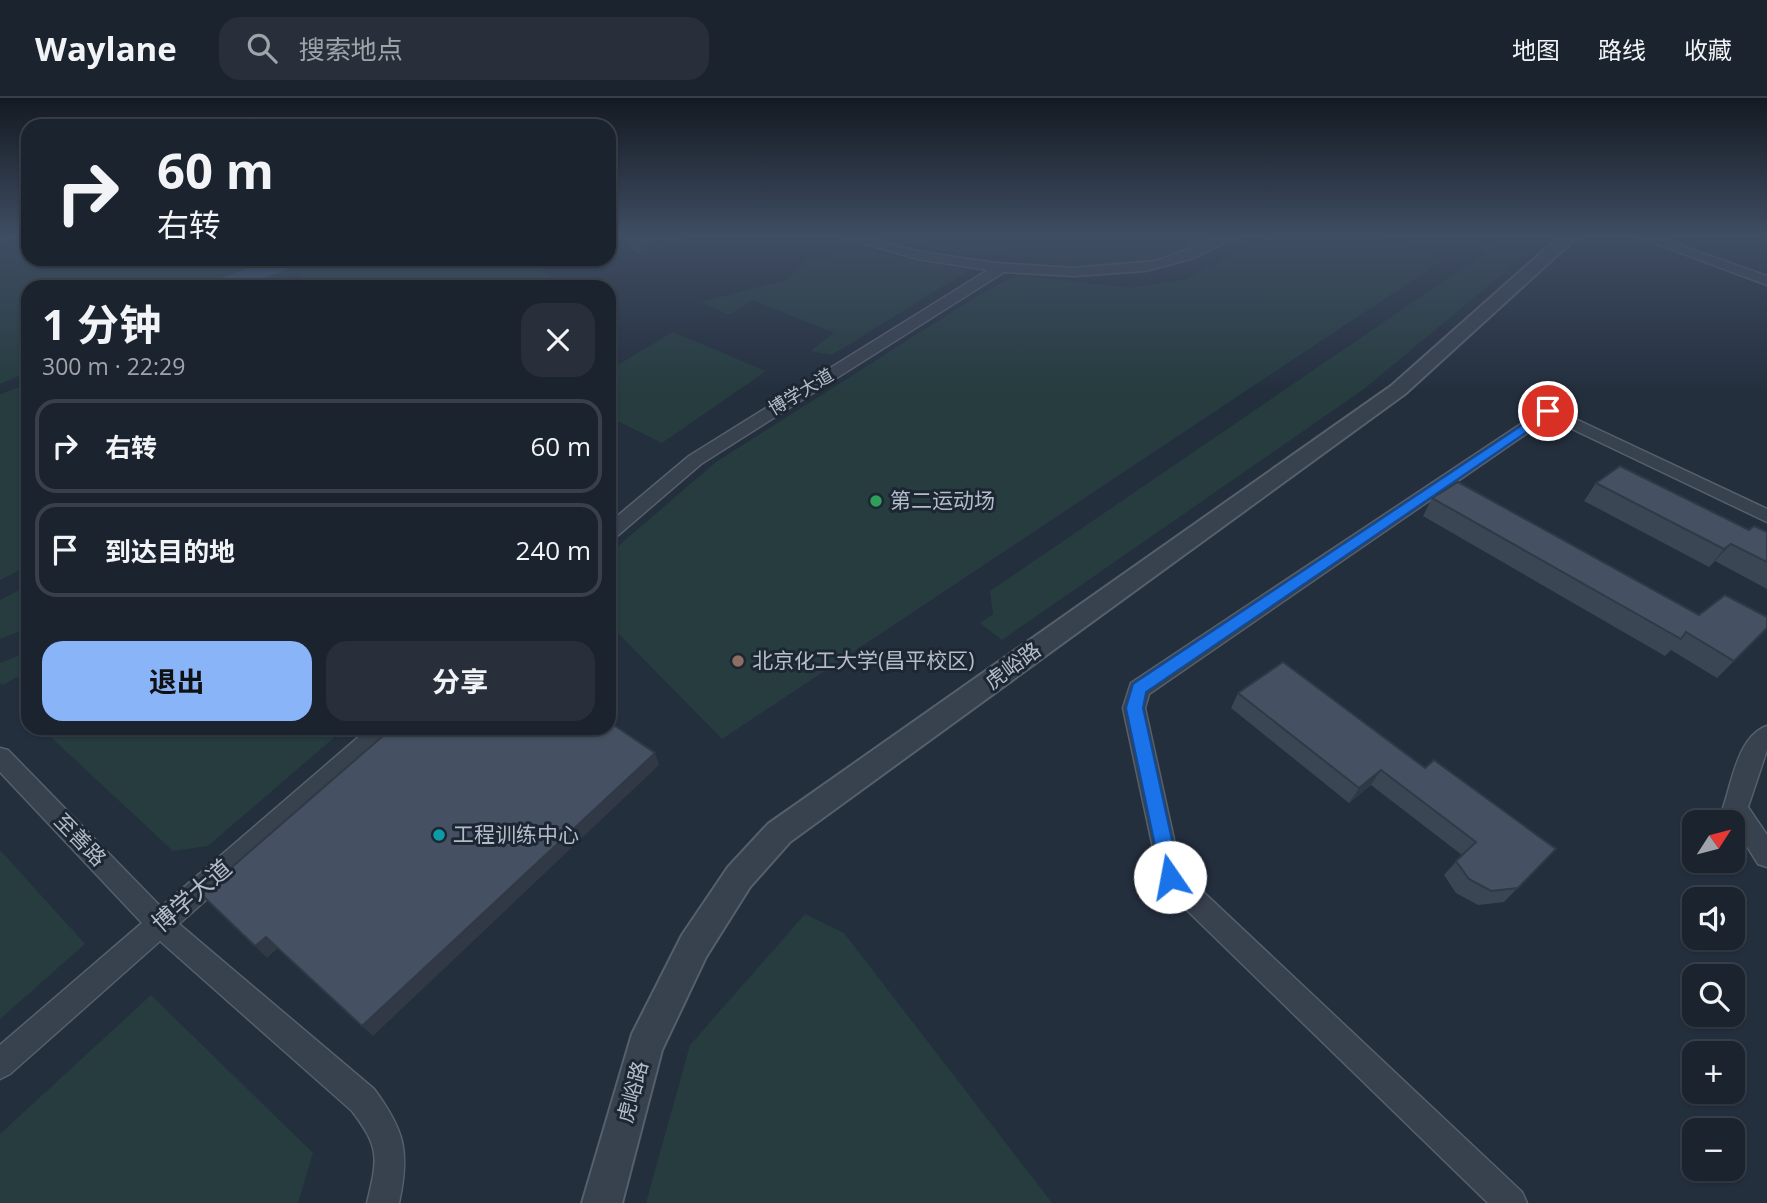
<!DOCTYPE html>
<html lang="zh">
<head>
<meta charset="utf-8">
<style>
	body { margin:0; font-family:"Open Sans","Noto Sans SC",sans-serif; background:#282f3a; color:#f1f3f6; height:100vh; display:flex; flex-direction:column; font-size:26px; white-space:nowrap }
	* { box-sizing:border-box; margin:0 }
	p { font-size:23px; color:#a0a4aa }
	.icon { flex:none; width:38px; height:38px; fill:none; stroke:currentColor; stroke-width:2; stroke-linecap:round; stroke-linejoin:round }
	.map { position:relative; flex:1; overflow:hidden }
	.side { position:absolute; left:21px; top:182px; width:595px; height:455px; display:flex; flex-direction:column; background:#1b232e; border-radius:21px; box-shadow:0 2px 5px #0004,0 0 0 2px #39404a }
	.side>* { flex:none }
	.top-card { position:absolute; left:21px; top:21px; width:595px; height:147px; border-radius:21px; box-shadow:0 2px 5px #0004,0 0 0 2px #39404a; background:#1b232e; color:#f1f3f6; overflow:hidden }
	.needle { width:46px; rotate:54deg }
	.tools { position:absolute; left:1682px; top:712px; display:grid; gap:14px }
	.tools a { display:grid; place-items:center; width:63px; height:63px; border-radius:14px; background:#1b232e; box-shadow:0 2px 5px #0004,0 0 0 2px #39404a; font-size:35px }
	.pin { position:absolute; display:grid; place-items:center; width:60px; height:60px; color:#fff; margin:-30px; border:4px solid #fff; border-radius:50%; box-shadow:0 2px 7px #0007 }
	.me { position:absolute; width:77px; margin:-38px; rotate:348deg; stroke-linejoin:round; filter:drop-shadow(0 0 5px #0008) }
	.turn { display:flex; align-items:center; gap:24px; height:147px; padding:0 21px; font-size:32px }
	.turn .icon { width:91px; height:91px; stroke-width:2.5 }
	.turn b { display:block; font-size:49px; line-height:60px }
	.round { display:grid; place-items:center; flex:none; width:74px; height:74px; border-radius:21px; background:#282f3a }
	.head { display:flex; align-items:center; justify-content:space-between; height:119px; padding:0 21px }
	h1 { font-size:42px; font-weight:700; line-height:52px }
	.cta { display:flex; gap:14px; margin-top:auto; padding:14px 21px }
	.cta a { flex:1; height:80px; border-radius:21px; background:#8ab4f8; color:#111; font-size:28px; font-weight:700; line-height:80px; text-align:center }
	.cta a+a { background:#282f3a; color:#f1f3f6 }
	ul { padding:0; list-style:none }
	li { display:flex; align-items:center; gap:21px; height:94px; margin:0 14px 10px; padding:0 7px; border:4px solid #39404a; border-radius:21px }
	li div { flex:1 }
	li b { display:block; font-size:26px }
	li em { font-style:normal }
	header { display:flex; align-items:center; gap:42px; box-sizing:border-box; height:98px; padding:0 35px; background:#1b232e; border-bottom:2px solid #39404a }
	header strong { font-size:33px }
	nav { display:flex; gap:38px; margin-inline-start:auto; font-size:24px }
	.search { width:490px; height:63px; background:#282f3a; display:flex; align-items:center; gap:18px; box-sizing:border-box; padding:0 24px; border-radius:21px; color:#a0a4aa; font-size:26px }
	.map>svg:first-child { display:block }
	.green { fill:#263c3f }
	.water { fill:#394c67 }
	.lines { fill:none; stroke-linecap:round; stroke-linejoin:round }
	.minor-casing { stroke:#565f6c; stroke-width:3 }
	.tertiary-casing { stroke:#565f6c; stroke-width:4 }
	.minor { fill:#38414e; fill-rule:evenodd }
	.tertiary { fill:#38414e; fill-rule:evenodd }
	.wall { fill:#3b4654 }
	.shaded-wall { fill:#303945 }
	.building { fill:#455162; stroke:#303945; stroke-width:2 }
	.route { fill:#1a73e8; stroke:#114b97; stroke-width:2 }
	.leisure-dot { fill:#2e9e5b; stroke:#1d2633; stroke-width:2.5 }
	.education-dot { fill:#8d6e63; stroke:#1d2633; stroke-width:2.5 }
	.culture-dot { fill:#0f9aa8; stroke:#1d2633; stroke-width:2.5 }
	.labels { text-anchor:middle; stroke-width:6; stroke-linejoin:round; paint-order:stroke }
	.far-street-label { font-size:18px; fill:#b4bcc9; stroke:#1d2633 }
	.poi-label { font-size:21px; fill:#b4bcc9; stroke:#1d2633; text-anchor:start }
	.street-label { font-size:21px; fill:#b4bcc9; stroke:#1d2633 }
	.near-street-label { font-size:24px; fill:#b4bcc9; stroke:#1d2633 }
</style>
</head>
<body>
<header>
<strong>Waylane</strong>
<div class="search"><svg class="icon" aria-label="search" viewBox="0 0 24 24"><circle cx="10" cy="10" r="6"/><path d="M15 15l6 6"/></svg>搜索地点</div>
<nav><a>地图</a><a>路线</a><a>收藏</a></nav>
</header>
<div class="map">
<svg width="1767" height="1105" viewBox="0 0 1767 1105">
	<rect width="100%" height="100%" fill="#242f3e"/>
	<g class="green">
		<polygon points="871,139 1213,139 1169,159 1150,164 1091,169 1036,165 1012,158 961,157"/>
		<polygon points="1266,139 1376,139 1443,162 722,641 609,526 609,456 716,364 974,200 1016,177 1131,190 1186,181"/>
		<polygon points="28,143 28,161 528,161 556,183 534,189 322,189 296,176 257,189 28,189 28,274 0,286 0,149"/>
		<polygon points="1479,147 1529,154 1364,291 1002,542 980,525 993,516 990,493 1485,155"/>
		<polygon points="847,149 962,171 966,174 832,257 810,253 834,235 753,202 729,217 701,204 786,182 808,160 825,161"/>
		<polygon points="673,234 766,273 662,345 609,319 609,272"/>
		<polygon points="28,286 28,468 0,482 0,296"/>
		<polygon points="28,488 28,530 0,541 0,502"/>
		<polygon points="28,554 28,573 3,587 0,585 0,565"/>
		<polygon points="41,630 345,630 208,748 173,753"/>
		<polygon points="0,752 85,846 0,921"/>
		<polygon points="805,816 844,835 1052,1105 646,1105 690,947"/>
		<polygon points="151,897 313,1055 298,1105 0,1105 0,1036"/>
	</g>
	<polygon class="water" points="273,161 314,161 241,189 196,189"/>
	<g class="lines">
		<g class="minor-casing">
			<g id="minor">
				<polygon points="0,139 11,139 0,144"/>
				<polygon points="842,139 863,139 917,153 995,165 1074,170 1156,163 1220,139 1237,139 1194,160 1145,173 1074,178 1004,174 701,366 616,439 609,441 609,425 689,358 988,172 917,161"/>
				<polygon points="1638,139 1657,139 1767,178 1767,187"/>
				<polygon points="1548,308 1767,411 1767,424 1549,320 1149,596 1145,610 1181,773 1522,1094 1527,1105 1488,1105 1161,787 1123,610 1131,585"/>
				<path d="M 1767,628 L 1767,652 L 1748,709 L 1767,737 L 1767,769 L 1758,766 L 1723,710 C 1732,684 1738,638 1767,628 Z"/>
				<path d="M 369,630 L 395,630 L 392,636 L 179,826 L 374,991 C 405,1033 410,1054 399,1105 L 367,1105 C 378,1060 380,1050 352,1013 L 160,843 L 10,976 L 0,981 L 0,947 L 142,825 L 0,674 L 0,650 L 8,652 L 161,809 Z"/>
			</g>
		</g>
		<g class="tertiary-casing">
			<polygon id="tertiary" points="1559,139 1577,139 1405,296 790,744 750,789 706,859 662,952 622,1105 582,1105 632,936 682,837 728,769 768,726 1391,288"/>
		</g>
		<use href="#minor" class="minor"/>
		<use href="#tertiary" class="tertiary"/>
	</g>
	<g class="wall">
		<polygon points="616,139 691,139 641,157"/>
		<polygon points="1596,385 1749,432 1767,434 1767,491 1715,463 1709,469 1584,403"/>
		<polygon points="1432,400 1699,517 1767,530 1717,580 1671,552 1665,558 1423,418"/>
		<polygon points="1238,595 1425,670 1556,751 1504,804 1478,807 1456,795 1444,777 1462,757 1371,687 1349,705 1231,610"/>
	</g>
	<g class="shaded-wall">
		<polygon points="667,139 691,139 641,157 639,149"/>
		<polygon points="1731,446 1715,463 1709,469 1724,451"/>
		<polygon points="655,655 659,667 373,938 362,928"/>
		<polygon points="1381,672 1371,687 1349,705 1359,690"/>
		<polygon points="266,839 278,850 267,860 255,848"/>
	</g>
	<g class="building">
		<polygon points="625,139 667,139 639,149"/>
		<polygon points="1620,368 1749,432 1754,428 1767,434 1767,464 1731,446 1724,451 1596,385"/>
		<polygon points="1458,384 1699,517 1725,497 1767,519 1767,530 1734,563 1686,534 1681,541 1432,400"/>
		<polygon points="1283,564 1425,670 1434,662 1556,751 1518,790 1491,793 1469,781 1456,763 1476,744 1381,672 1359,690 1238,595"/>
		<polygon points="609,624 655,655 362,928 266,839 255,848 201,796 392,630 609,630"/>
	</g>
	<linearGradient id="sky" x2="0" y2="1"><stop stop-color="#141a22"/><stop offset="0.47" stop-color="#3f4d63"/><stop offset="1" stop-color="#3f4d63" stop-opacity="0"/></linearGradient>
	<rect width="1767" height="294" fill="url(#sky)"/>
	<polygon class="route" points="1548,310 1555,313 1553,316 1146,594 1143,610 1180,779 1177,785 1170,788 1163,785 1126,610 1133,586"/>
	<circle class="leisure-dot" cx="876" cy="403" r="7"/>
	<circle class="education-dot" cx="738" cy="563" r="7"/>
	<circle class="culture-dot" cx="439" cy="737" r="7"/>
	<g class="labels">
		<g class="far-street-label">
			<text transform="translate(801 294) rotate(-31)" y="6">博学大道</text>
		</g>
		<g class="poi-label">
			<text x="890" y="410">第二运动场</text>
			<text x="752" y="570">北京化工大学(昌平校区)</text>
			<text x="453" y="744">工程训练中心</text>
		</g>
		<g class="street-label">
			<text transform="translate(1013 568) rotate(-36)" y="7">虎峪路</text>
			<text transform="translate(80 742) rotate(46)" y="7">至善路</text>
			<text transform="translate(633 994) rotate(-75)" y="7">虎峪路</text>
		</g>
		<g class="near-street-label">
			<text transform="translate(192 798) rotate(-41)" y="8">博学大道</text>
		</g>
	</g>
</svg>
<div class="tools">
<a><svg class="needle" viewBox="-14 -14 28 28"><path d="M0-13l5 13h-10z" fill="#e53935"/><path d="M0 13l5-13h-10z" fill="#a0a4aa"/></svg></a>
<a><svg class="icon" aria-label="sound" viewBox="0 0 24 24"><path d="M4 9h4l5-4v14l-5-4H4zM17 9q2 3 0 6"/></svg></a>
<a><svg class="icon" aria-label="search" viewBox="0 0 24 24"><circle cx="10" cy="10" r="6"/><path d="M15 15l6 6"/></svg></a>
<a>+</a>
<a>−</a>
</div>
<div class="pin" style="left:1548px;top:313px;background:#d93025"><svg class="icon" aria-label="arrive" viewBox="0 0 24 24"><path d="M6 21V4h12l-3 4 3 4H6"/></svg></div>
<svg class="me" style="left:1170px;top:779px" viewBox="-20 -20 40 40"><circle r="19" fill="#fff"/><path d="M0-13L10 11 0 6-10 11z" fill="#1a73e8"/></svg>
<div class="top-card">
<div class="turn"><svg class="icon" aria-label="right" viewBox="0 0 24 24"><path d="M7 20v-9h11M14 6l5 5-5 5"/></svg><div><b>60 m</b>右转</div></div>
</div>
<section class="side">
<div class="head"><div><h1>1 分钟</h1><p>300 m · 22:29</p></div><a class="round"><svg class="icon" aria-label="close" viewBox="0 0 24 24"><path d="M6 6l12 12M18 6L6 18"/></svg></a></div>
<ul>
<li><svg class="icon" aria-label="right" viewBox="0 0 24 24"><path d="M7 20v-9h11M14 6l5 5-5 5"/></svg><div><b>右转</b></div><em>60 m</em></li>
<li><svg class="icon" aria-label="arrive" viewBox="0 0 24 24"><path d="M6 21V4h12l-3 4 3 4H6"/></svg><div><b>到达目的地</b></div><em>240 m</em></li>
</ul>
<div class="cta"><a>退出</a><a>分享</a></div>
</section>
</div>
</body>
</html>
